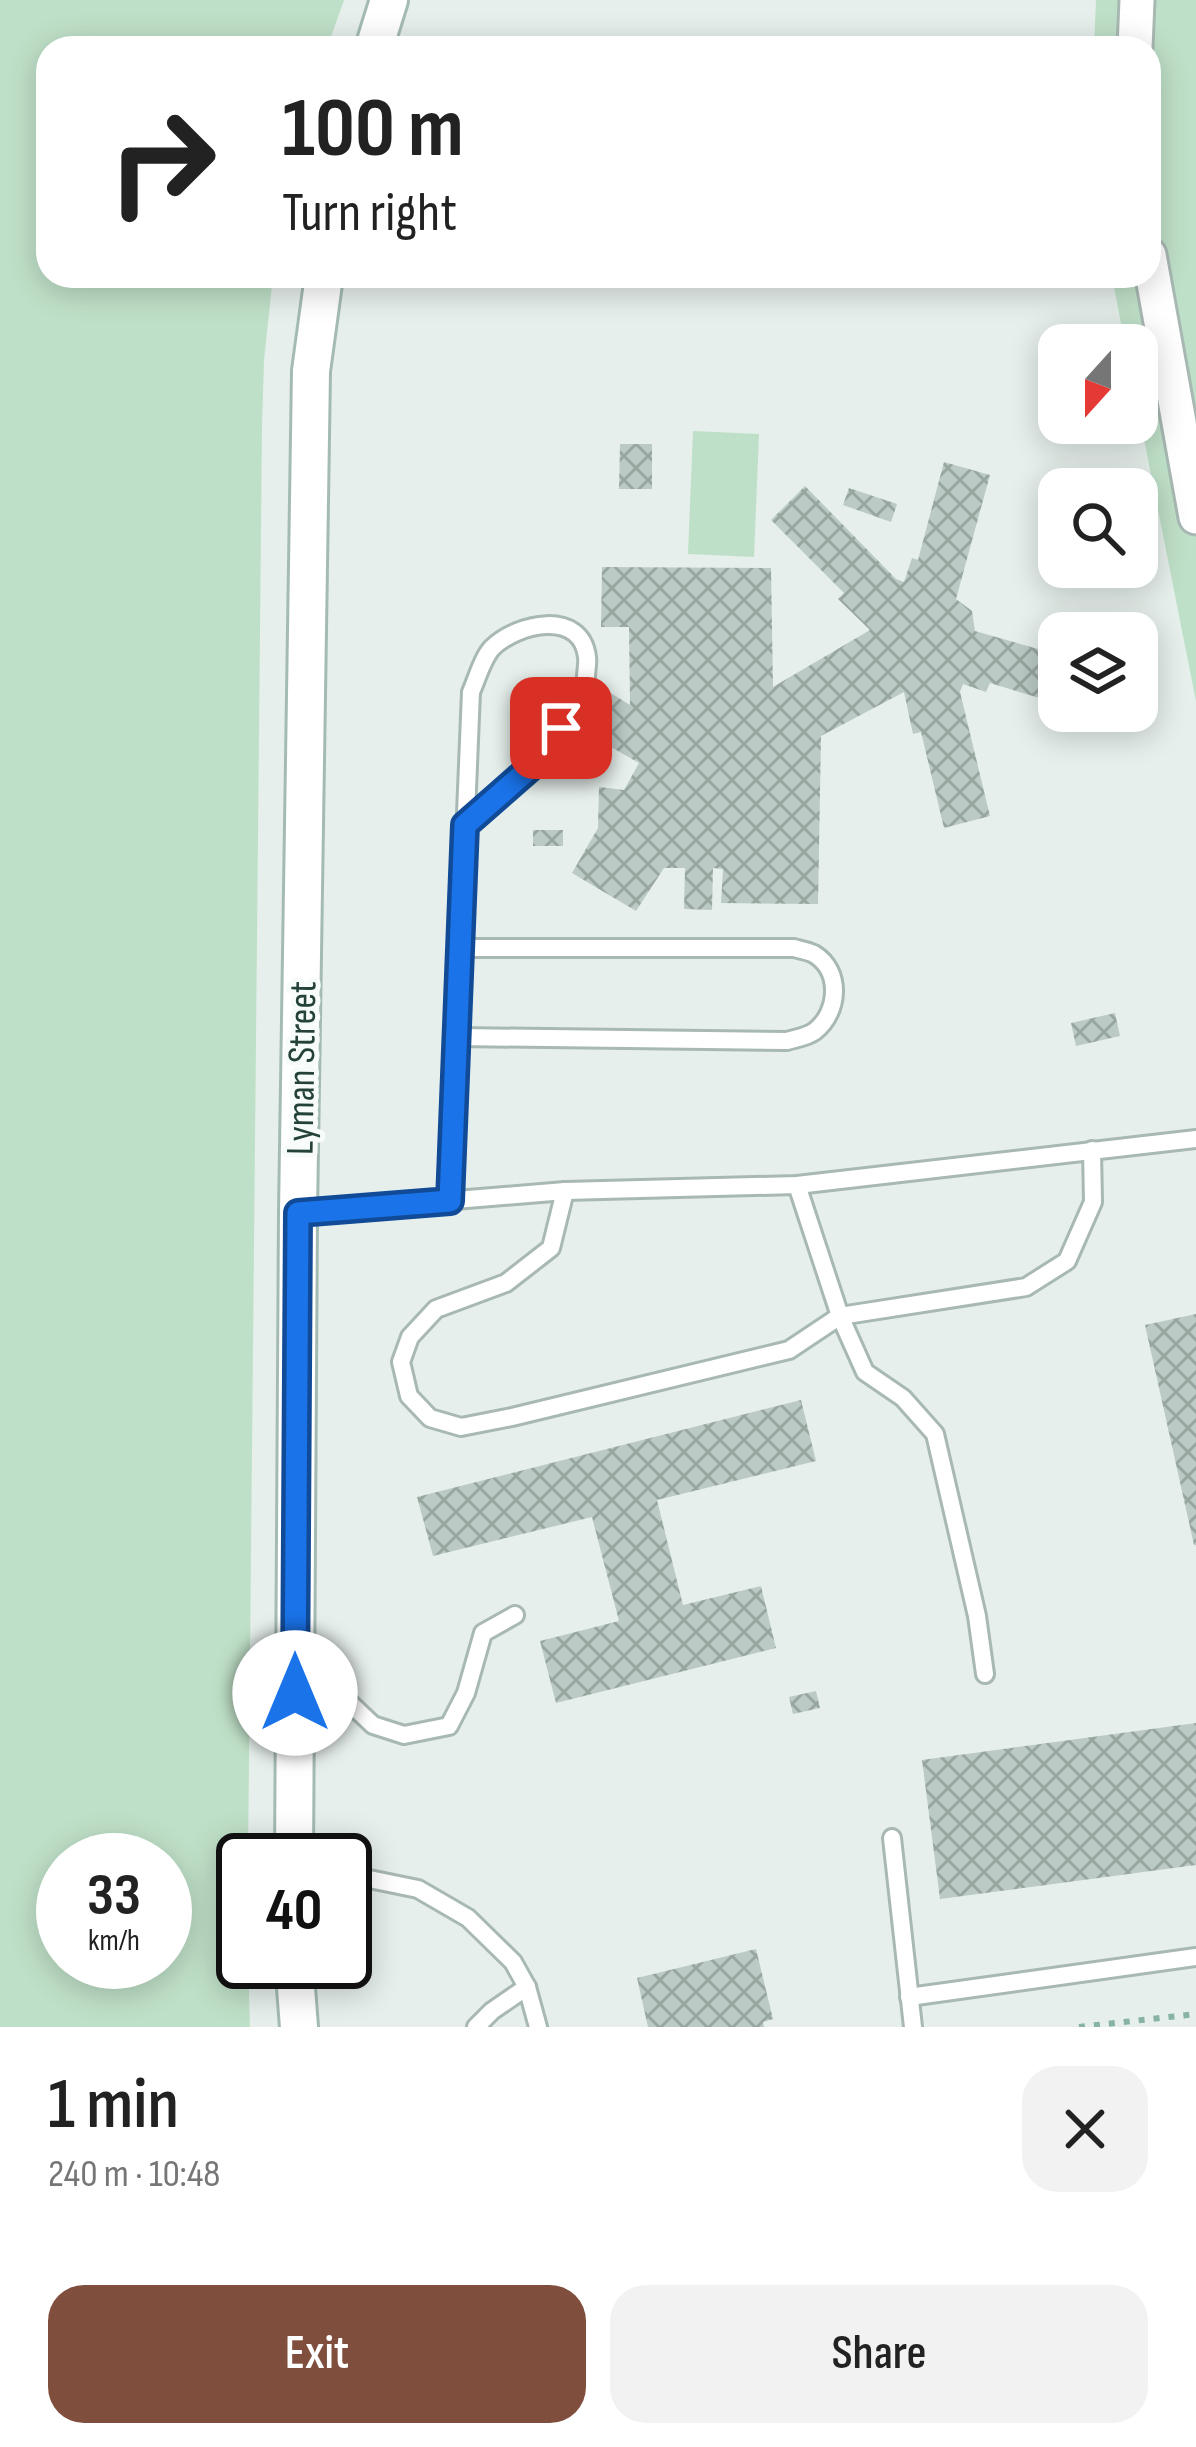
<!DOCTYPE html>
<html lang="en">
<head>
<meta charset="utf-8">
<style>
	body { margin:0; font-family:"Sofia Sans Condensed",sans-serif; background:#f2f2f2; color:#222; height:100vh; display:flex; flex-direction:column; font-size:45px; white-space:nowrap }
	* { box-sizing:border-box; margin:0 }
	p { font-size:39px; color:#767676 }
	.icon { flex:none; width:66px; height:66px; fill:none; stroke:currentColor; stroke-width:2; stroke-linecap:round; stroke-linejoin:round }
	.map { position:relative; height:2027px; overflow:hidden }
	.sheet { display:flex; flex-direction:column; background:#fff; flex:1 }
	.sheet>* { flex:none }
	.banner { position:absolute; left:36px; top:36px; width:1125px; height:252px; border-radius:36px; box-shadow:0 6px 30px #0003; background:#fff; color:#222; overflow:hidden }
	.needle { width:78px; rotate:201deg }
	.tools { position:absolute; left:1038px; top:324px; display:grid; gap:24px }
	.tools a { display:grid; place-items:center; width:120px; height:120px; border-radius:24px; background:#fff; box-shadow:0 6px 30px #0003; font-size:60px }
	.speed { position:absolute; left:36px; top:1833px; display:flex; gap:24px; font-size:60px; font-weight:700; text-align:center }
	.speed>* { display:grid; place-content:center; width:156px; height:156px; border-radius:50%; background:#fff; box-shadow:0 6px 30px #0003; line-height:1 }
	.speed small { font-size:30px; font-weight:400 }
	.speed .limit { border:6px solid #111; border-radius:18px; background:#fff; color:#111 }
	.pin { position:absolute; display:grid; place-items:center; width:102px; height:102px; color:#fff; margin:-51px; border-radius:24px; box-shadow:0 6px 18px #0006 }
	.me { position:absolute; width:132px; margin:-66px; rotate:0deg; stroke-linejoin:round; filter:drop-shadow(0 0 9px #0008) }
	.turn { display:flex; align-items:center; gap:42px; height:252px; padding:0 48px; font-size:54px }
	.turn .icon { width:156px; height:156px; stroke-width:2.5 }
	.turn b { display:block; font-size:84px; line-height:102px }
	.round { display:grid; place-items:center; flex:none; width:126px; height:126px; border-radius:36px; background:#f2f2f2 }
	.headline { display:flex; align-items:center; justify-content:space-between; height:204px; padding:0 48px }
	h1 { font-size:72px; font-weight:600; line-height:90px }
	.action { display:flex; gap:24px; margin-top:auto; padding:24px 48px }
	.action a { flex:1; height:138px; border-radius:36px; background:#804e3d; color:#fff; font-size:48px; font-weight:600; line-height:138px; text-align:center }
	.action a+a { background:#f2f2f2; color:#222 }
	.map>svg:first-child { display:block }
	.green { fill:#bfe0c8; fill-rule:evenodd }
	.building { fill:url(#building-cross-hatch) }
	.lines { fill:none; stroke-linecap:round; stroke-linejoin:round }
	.lane-casing { stroke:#a8b8b2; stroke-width:22 }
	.street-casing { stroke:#a8b8b2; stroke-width:39 }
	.secondary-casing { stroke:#a4bbb3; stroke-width:42 }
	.path { stroke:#86b3a5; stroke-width:6; stroke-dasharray:6 9; stroke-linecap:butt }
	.lane { stroke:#fff; stroke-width:16 }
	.street { stroke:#fff; stroke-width:33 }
	.secondary { stroke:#fff; stroke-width:36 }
	.route-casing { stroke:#114b97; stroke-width:30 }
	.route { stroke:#1a73e8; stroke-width:21 }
	.labels { text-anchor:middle; stroke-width:10; stroke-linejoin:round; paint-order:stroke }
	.street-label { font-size:39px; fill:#24423a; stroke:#f7fbf9 }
</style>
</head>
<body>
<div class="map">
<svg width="1196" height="2027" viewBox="0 0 1196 2027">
	<defs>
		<pattern id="building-cross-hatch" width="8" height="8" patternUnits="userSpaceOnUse" patternTransform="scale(3)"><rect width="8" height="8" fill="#bbcac4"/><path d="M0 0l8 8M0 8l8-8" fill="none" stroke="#98a6a0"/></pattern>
	</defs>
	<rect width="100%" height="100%" fill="#e6efeb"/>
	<g class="green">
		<path d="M 0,0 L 344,0 L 327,48 L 48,48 L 48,276 L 273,276 L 264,360 L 262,427 L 248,1860 L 243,1860 L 243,1962 L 248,1962 L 250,2027 L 0,2027 ZM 63,1860 L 165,1860 L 165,1962 L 63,1962 Z"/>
		<polygon points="1096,0 1196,0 1196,701 1137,404 1137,345 1125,345 1112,276 1149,276 1149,48 1094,48"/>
		<polygon points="693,431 759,434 754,557 688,554"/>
	</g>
	<g class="building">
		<polygon points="620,444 652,444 652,489 619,489"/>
		<polygon points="944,462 990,475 956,599 972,611 975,631 1059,655 1059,704 990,683 986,692 963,684 960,692 990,816 944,828 921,732 913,734 904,692 821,736 818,904 721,903 723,869 713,868 712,910 684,909 685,868 664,868 636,911 572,873 598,828 599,787 624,790 639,763 576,727 601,687 630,705 629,627 601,627 602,567 771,568 773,687 870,630 838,599 844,593 771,520 805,486 896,579 904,582 912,558 918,560"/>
		<polygon points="849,488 897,504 891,522 843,505"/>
		<rect x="533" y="830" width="30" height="16"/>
		<polygon points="1115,1013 1120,1036 1076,1046 1071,1023"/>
		<polygon points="1196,1314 1196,1545 1194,1545 1145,1325"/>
		<polygon points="801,1400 816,1461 657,1500 683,1605 761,1586 776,1648 556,1703 540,1641 619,1621 592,1517 433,1556 417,1497"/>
		<polygon points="816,1691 820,1708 793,1714 789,1697"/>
		<polygon points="1196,1723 1196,1865 940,1899 922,1760"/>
		<polygon points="756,1949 773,2019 763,2022 764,2027 648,2027 637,1978"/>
	</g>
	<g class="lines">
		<g class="lane-casing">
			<g id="lane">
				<polyline points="465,825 546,754 561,728"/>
				<path d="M 457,1037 L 787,1041 C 797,1038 807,1037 815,1031 C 839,1012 842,971 814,954 C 808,951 801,950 794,948 L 460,948"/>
				<polyline points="797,1185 840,1316 865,1372 903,1398 935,1434 977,1616 985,1674"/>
				<polyline points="565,1191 551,1248 506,1283 436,1309 410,1337 401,1362 409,1396 430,1418 461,1427 512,1417 789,1350 840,1316 1026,1287 1067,1261 1093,1202 1092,1150"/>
				<path d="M 450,1201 L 471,692 C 477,679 482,659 492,648 C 517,623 581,609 587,657 C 588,664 586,670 586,677"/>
				<polyline points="298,1213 565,1191 797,1185 1196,1139"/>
				<polyline points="300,1656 373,1725 404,1735 449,1726 466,1693 483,1633 515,1615"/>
				<polyline points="892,1838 913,2027"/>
				<polyline points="345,1874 418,1889 468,1918 513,1962 527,1987 538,2027"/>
				<polyline points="909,1997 1196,1957"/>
				<polyline points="476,2027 492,2011 527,1987"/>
			</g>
		</g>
		<g class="street-casing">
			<g id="street">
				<polyline points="1135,48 1137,0"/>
				<polyline points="1149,255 1196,517"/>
			</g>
		</g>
		<g class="secondary-casing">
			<g id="secondary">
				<polyline points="374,48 389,0"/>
				<polyline points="294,1860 298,1213 311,371 324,276"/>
				<polyline points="294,1962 299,2027"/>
			</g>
		</g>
		<polyline class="path" points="1079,2027 1196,2014"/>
		<use href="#lane" class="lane"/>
		<use href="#street" class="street"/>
		<use href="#secondary" class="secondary"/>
	</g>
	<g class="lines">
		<g class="route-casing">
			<polyline id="route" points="295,1693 298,1213 450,1201 465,825 546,754 561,728"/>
		</g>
		<use href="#route" class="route"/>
	</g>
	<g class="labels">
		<g class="street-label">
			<text transform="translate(300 1068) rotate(-89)" y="14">Lyman Street</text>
		</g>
	</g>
</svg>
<div class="tools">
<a><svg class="needle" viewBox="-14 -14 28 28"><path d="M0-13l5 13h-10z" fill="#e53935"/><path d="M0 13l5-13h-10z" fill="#767676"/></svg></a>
<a><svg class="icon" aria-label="search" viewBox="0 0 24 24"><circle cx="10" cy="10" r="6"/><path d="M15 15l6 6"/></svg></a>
<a><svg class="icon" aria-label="layers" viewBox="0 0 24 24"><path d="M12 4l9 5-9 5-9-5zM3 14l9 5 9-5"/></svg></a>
</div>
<div class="speed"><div>33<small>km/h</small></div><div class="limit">40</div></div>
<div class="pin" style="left:561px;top:728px;background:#d93025"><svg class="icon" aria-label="arrive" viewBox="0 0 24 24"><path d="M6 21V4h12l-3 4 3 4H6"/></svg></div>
<svg class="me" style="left:295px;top:1693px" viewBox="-20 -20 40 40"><circle r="19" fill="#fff"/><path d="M0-13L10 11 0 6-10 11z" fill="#1a73e8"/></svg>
<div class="banner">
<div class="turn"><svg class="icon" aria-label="right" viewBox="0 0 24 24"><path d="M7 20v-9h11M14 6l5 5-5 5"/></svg><div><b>100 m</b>Turn right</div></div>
</div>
</div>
<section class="sheet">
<div class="headline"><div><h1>1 min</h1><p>240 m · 10:48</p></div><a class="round"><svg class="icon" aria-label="close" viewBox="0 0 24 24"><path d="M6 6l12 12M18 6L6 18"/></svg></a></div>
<div class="action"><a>Exit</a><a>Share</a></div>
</section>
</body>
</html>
